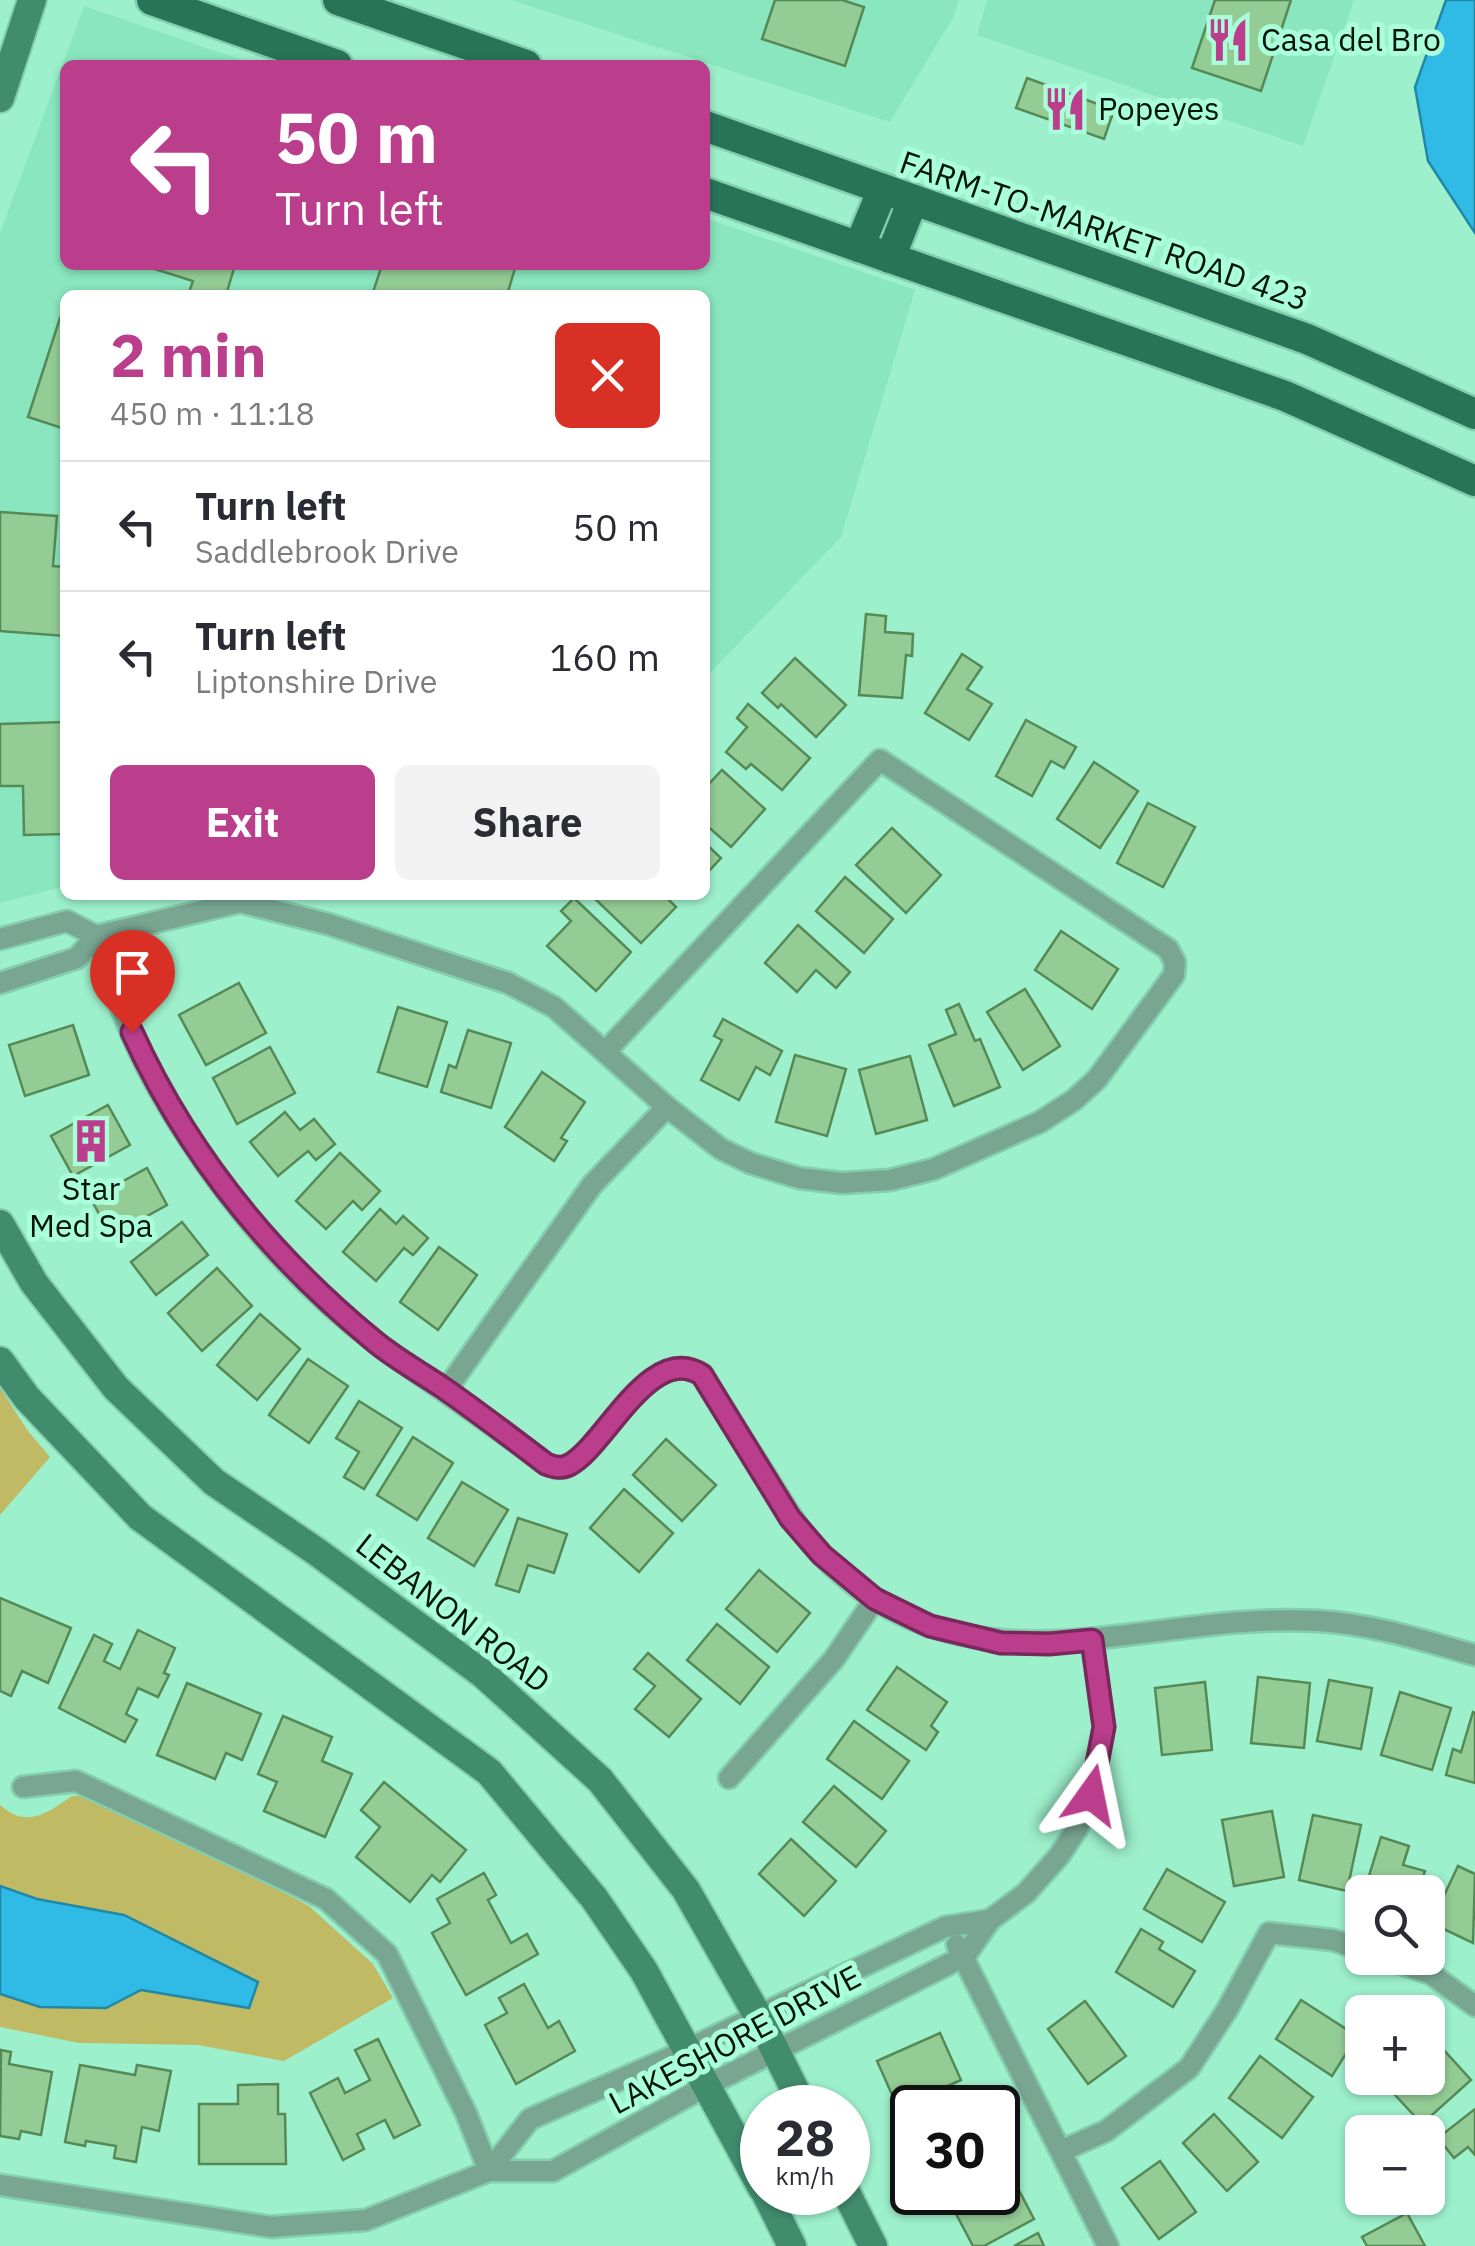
<!DOCTYPE html>
<html lang="en">
<head>
<meta charset="utf-8">
<style>
	body { margin:0; font-family:"IBM Plex Sans",sans-serif; background:#f2f2f3; color:#2b2b33; height:100vh; display:flex; flex-direction:column; font-size:38px; white-space:nowrap }
	* { box-sizing:border-box; margin:0 }
	p { font-size:32px; color:#7c7c81 }
	.icon { flex:none; width:55px; height:55px; fill:none; stroke:currentColor; stroke-width:2; stroke-linecap:round; stroke-linejoin:round }
	.map { position:relative; flex:1; overflow:hidden }
	.side { position:absolute; left:60px; top:290px; width:650px; height:610px; display:flex; flex-direction:column; background:#fff; border-radius:15px; box-shadow:0 2px 8px #0004 }
	.side>* { flex:none }
	.hud { position:absolute; left:60px; top:60px; width:650px; height:210px; border-radius:15px; box-shadow:0 2px 8px #0004; background:#bb3e8d; color:#fff; overflow:hidden }
	.tools { position:absolute; left:1345px; top:1875px; display:grid; gap:20px }
	.tools a { display:grid; place-items:center; width:100px; height:100px; border-radius:15px; background:#fff; box-shadow:0 2px 8px #0004; font-size:50px }
	.speed { position:absolute; left:740px; top:2085px; display:flex; gap:20px; font-size:50px; font-weight:700; text-align:center }
	.speed>* { display:grid; place-content:center; width:130px; height:130px; border-radius:50%; background:#fff; box-shadow:0 2px 8px #0004; line-height:1 }
	.speed small { font-size:25px; font-weight:400 }
	.speed .limit { border:5px solid #111; border-radius:15px; background:#fff; color:#111 }
	.pin { position:absolute; display:grid; place-items:center; width:85px; height:85px; color:#fff; margin:-102px -42px; border-radius:50% 50% 50% 0; rotate:-45deg; box-shadow:0 0 10px #0007 }
	.pin .icon { rotate:45deg }
	.me { position:absolute; width:110px; margin:-55px; rotate:12deg; stroke-linejoin:round; filter:drop-shadow(0 0 8px #0008) }
	.turn { display:flex; align-items:center; gap:35px; height:210px; padding:0 50px; font-size:45px }
	.turn .icon { width:130px; height:130px; stroke-width:2.5 }
	.turn b { display:block; font-size:70px; line-height:85px }
	.round { display:grid; place-items:center; flex:none; width:105px; height:105px; border-radius:15px; background:#f2f2f3 }
	.head { display:flex; align-items:center; justify-content:space-between; height:170px; padding:0 50px }
	h1 { font-size:60px; font-weight:700; line-height:75px; color:#bb3e8d }
	.cta { display:flex; gap:20px; margin-top:auto; padding:20px 50px }
	.cta a { flex:1; height:115px; border-radius:15px; background:#bb3e8d; color:#fff; font-size:40px; font-weight:700; line-height:115px; text-align:center }
	.cta a+a { background:#f2f2f3; color:#2b2b33 }
	ul { padding:0; list-style:none }
	li { display:flex; align-items:center; gap:30px; height:130px; padding:0 50px; border-top:2px solid #e1e1e2 }
	li div { flex:1 }
	li b { display:block; font-size:38px }
	li em { font-style:normal }
	.map>svg:first-child { display:block }
	.built { fill:#89e6bf }
	.green { fill:#c0ba64 }
	.water { fill:#30bae6; stroke:#2288a5; stroke-width:2.5 }
	.building { fill:#94cc96; stroke:#558a57; stroke-width:2.5 }
	.lines { fill:none; stroke-linecap:round; stroke-linejoin:round }
	.minor-casing { stroke:#84cdad; stroke-width:25 }
	.secondary-casing { stroke:#84cdad; stroke-width:32 }
	.primary-casing { stroke:#84cdad; stroke-width:35 }
	.minor { stroke:#79a692; stroke-width:20 }
	.secondary { stroke:#428c6e; stroke-width:28 }
	.primary { stroke:#287458; stroke-width:30 }
	.route-casing { stroke:#7a285c; stroke-width:25 }
	.route { stroke:#bb3e8d; stroke-width:18 }
	.labels { text-anchor:middle; stroke-width:10; stroke-linejoin:round; paint-order:stroke }
	.poi-label { font-size:32px; fill:#00150c; stroke:#aafed9; text-anchor:start }
	.street-label { font-size:32px; fill:#00150c; stroke:#aafed9 }
</style>
</head>
<body>
<div class="map">
<svg width="1475" height="2246" viewBox="0 0 1475 2246">
	<rect width="100%" height="100%" fill="#9df0cc"/>
	<g class="built">
		<polygon points="511,0 959,0 954,16 890,122"/>
		<polygon points="987,0 1354,0 1303,146 977,35"/>
		<polygon points="84,6 256,65 65,65 65,265 705,265 705,218 915,290 841,537 705,678 705,295 65,295 65,886 0,903 0,233"/>
	</g>
	<g class="green">
		<polygon points="0,1388 28,1431 50,1457 0,1515"/>
		<path d="M 72,1796 L 84,1796 L 169,1833 L 309,1906 L 373,1964 L 393,1998 L 284,2061 L 198,2045 L 79,2043 L 0,2027 L 0,1805 C 27,1829 47,1813 72,1796 Z"/>
	</g>
	<g class="water">
		<polygon points="1446,0 1475,0 1475,233 1428,161 1415,87"/>
		<polygon points="0,1886 37,1899 124,1915 258,1982 249,2008 141,1990 106,2008 40,2007 0,1994"/>
	</g>
	<g class="building">
		<polygon points="775,0 842,0 864,7 845,66 762,39"/>
		<polygon points="1215,0 1291,0 1261,91 1192,68"/>
		<polygon points="1027,78 1114,110 1104,139 1016,108"/>
		<polygon points="142,265 235,265 226,295 188,295 193,281"/>
		<polygon points="382,265 516,265 507,295 372,295"/>
		<polygon points="60,318 65,320 65,429 28,417"/>
		<polygon points="0,512 57,516 53,566 65,567 65,636 0,631"/>
		<polygon points="866,614 886,616 885,632 913,634 912,656 906,655 902,698 859,695"/>
		<polygon points="962,654 982,667 967,689 992,704 969,740 925,713"/>
		<polygon points="795,658 846,705 816,737 781,704 778,708 762,693"/>
		<polygon points="748,704 810,758 782,790 751,764 746,769 726,752 747,727 737,718"/>
		<polygon points="1026,720 1076,747 1064,768 1051,761 1032,796 996,776"/>
		<polygon points="65,722 65,834 24,835 23,786 0,786 0,724"/>
		<polygon points="1094,762 1138,791 1100,848 1057,819"/>
		<polygon points="722,770 765,809 731,847 705,824 705,788"/>
		<polygon points="1148,803 1195,827 1163,887 1117,863"/>
		<polygon points="892,828 941,875 906,913 856,865"/>
		<polygon points="705,843 721,858 705,875"/>
		<polygon points="845,877 893,919 864,953 816,911"/>
		<polygon points="591,895 664,895 676,907 641,943"/>
		<polygon points="574,898 631,952 596,991 547,946 571,921 561,911"/>
		<polygon points="798,925 850,972 836,988 816,970 797,992 765,963"/>
		<polygon points="1061,931 1118,969 1092,1009 1035,970"/>
		<polygon points="239,983 266,1033 206,1065 179,1015"/>
		<polygon points="1025,989 1060,1046 1023,1070 987,1012"/>
		<polygon points="959,1004 975,1041 980,1039 1000,1087 954,1106 929,1045 956,1034 946,1010"/>
		<polygon points="398,1007 447,1022 427,1087 378,1072"/>
		<polygon points="723,1019 782,1051 770,1075 756,1067 739,1100 701,1080 722,1040 714,1036"/>
		<polygon points="73,1025 89,1075 25,1096 9,1045"/>
		<polygon points="468,1030 511,1043 491,1108 441,1092 449,1065 456,1068"/>
		<polygon points="270,1047 295,1093 237,1124 213,1078"/>
		<polygon points="795,1055 846,1069 827,1136 776,1122"/>
		<polygon points="910,1056 927,1120 876,1134 859,1070"/>
		<polygon points="542,1072 585,1102 561,1138 567,1141 554,1161 505,1127"/>
		<polygon points="108,1105 130,1145 73,1176 51,1136"/>
		<polygon points="285,1112 300,1130 314,1119 335,1144 316,1160 308,1151 278,1176 250,1142"/>
		<polygon points="340,1153 380,1191 362,1210 353,1201 326,1229 296,1201"/>
		<polygon points="147,1168 167,1205 111,1236 91,1199"/>
		<polygon points="380,1209 396,1224 403,1216 428,1238 413,1255 404,1248 376,1281 343,1252"/>
		<polygon points="182,1222 208,1255 156,1295 131,1262"/>
		<polygon points="439,1247 477,1275 438,1330 400,1302"/>
		<polygon points="217,1268 252,1306 202,1351 168,1313"/>
		<polygon points="260,1314 300,1349 257,1400 217,1365"/>
		<polygon points="308,1359 348,1386 309,1443 269,1415"/>
		<polygon points="359,1401 402,1428 364,1489 344,1477 359,1452 336,1438"/>
		<polygon points="413,1437 453,1463 417,1520 377,1495"/>
		<polygon points="666,1439 716,1485 682,1521 633,1475"/>
		<polygon points="462,1482 508,1510 474,1566 428,1538"/>
		<polygon points="624,1489 673,1533 639,1572 590,1528"/>
		<polygon points="518,1518 567,1534 554,1573 528,1565 519,1592 496,1585"/>
		<polygon points="759,1570 810,1613 777,1652 726,1609"/>
		<polygon points="0,1598 71,1628 48,1683 22,1671 11,1696 0,1691"/>
		<polygon points="717,1624 769,1667 740,1704 687,1660"/>
		<polygon points="138,1630 175,1648 164,1673 169,1675 158,1697 138,1688 126,1714 137,1720 125,1742 59,1708 94,1635 112,1644 104,1661 120,1669"/>
		<polygon points="648,1653 701,1699 669,1737 635,1709 655,1686 634,1669"/>
		<polygon points="897,1667 947,1702 931,1726 938,1732 926,1750 867,1710"/>
		<polygon points="1258,1677 1310,1683 1304,1748 1251,1743"/>
		<polygon points="1329,1680 1372,1688 1361,1749 1317,1741"/>
		<polygon points="1205,1682 1212,1750 1162,1755 1155,1688"/>
		<polygon points="187,1683 261,1714 242,1760 226,1753 215,1779 157,1755"/>
		<polygon points="1400,1692 1451,1708 1432,1770 1381,1755"/>
		<polygon points="1473,1712 1475,1713 1475,1783 1446,1775 1453,1749 1461,1752"/>
		<polygon points="283,1716 332,1737 322,1761 352,1774 325,1837 264,1811 277,1782 258,1774"/>
		<polygon points="854,1721 909,1761 882,1799 827,1759"/>
		<polygon points="384,1782 466,1850 440,1882 432,1875 410,1902 356,1857 380,1827 361,1810"/>
		<polygon points="834,1786 886,1831 856,1867 803,1822"/>
		<polygon points="1272,1811 1284,1877 1234,1886 1222,1820"/>
		<polygon points="1313,1815 1361,1825 1347,1891 1299,1880"/>
		<polygon points="1381,1837 1409,1846 1403,1865 1425,1871 1418,1892 1364,1892"/>
		<polygon points="791,1839 836,1881 804,1916 759,1874"/>
		<polygon points="1458,1866 1475,1874 1473,1943 1431,1923"/>
		<polygon points="1167,1869 1225,1902 1202,1942 1144,1909"/>
		<polygon points="484,1873 496,1895 488,1900 511,1943 527,1934 538,1954 466,1995 432,1933 450,1923 437,1899"/>
		<polygon points="1141,1929 1163,1942 1159,1949 1195,1971 1173,2007 1116,1972"/>
		<polygon points="524,1984 548,2028 559,2021 575,2051 516,2084 485,2025 507,2013 499,1998"/>
		<polygon points="1301,2000 1357,2036 1332,2076 1276,2039"/>
		<polygon points="1085,2001 1126,2056 1088,2084 1048,2029"/>
		<polygon points="940,2033 961,2080 898,2108 877,2061"/>
		<polygon points="378,2039 420,2125 394,2138 385,2120 357,2134 364,2149 343,2160 310,2093 338,2078 345,2093 370,2080 355,2050"/>
		<polygon points="1442,2048 1471,2080 1422,2124 1382,2081 1386,2078 1428,2078 1428,2061"/>
		<polygon points="1,2050 11,2052 9,2064 52,2072 41,2135 21,2131 19,2139 0,2136"/>
		<polygon points="1260,2056 1313,2097 1282,2138 1229,2098"/>
		<polygon points="80,2065 135,2075 137,2065 171,2071 159,2131 142,2127 136,2162 114,2158 116,2146 86,2141 85,2146 65,2142"/>
		<polygon points="278,2084 278,2114 285,2114 286,2164 199,2164 199,2104 238,2104 238,2085"/>
		<polygon points="1475,2109 1475,2155 1468,2147 1454,2158 1438,2138"/>
		<polygon points="1214,2114 1258,2162 1227,2191 1183,2143"/>
		<polygon points="1160,2161 1196,2212 1159,2239 1122,2188"/>
		<polygon points="1013,2179 1034,2219 984,2246 973,2246 954,2210 987,2192 998,2192 998,2187"/>
		<polygon points="1407,2213 1425,2246 1367,2246 1362,2237"/>
		<polygon points="1038,2233 1044,2246 1014,2246"/>
	</g>
	<g class="lines">
		<g class="minor-casing">
			<g id="minor">
				<path d="M 96,936 C 113,986 130,1038 156,1084 C 212,1183 287,1277 378,1344 C 434,1385 491,1422 546,1464 C 554,1467 561,1470 569,1465 C 605,1447 649,1341 703,1375 C 723,1410 745,1444 767,1478 C 784,1505 798,1530 820,1553 C 966,1708 1142,1610 1319,1621 C 1373,1624 1424,1641 1475,1655"/>
				<polyline points="0,939 67,921 96,936"/>
				<polyline points="0,983 77,958 96,936 240,902 328,924 508,983 554,1007 667,1107 721,1149 750,1163 799,1178 842,1183 890,1180 934,1169 1040,1122 1074,1100 1097,1079 1174,975 1175,962 1168,949 880,760 606,1051"/>
				<polyline points="446,1390 592,1185 667,1107"/>
				<polyline points="729,1778 834,1659 875,1599"/>
				<polyline points="23,1787 76,1781 326,1899 387,1954 466,2113 489,2171"/>
				<polyline points="957,1945 1108,2246"/>
				<polyline points="1384,1958 1431,1974 1475,2006"/>
				<polyline points="1061,2151 1106,2131 1189,2068 1227,2010 1269,1933 1333,1940 1362,1950"/>
				<polyline points="489,2171 530,2119 667,2059 945,1927 990,1920"/>
				<polyline points="0,2185 271,2227 366,2220 489,2171 553,2171 708,2085 965,1956 990,1920 1026,1893 1059,1856 1077,1829 1091,1795 1104,1727 1092,1640"/>
			</g>
		</g>
		<g class="secondary-casing">
			<g id="secondary">
				<polyline points="0,98 32,0"/>
				<polyline points="0,1224 34,1283 116,1388 214,1482 317,1552 483,1674 600,1780 686,1890 758,2016 804,2108"/>
				<polyline points="0,1361 27,1398 140,1517 489,1772 594,1898 644,1971 762,2188"/>
				<polyline points="765,2192 792,2246"/>
				<polyline points="846,2192 873,2246"/>
			</g>
		</g>
		<g class="primary-casing">
			<g id="primary">
				<polyline points="152,0 337,65"/>
				<polyline points="338,0 526,65"/>
				<polyline points="705,126 1307,339 1475,414"/>
				<polyline points="705,193 1285,396 1475,481"/>
				<polyline points="859,247 883,189"/>
				<polyline points="890,258 913,200"/>
			</g>
		</g>
		<use href="#minor" class="minor"/>
		<use href="#secondary" class="secondary"/>
		<use href="#primary" class="primary"/>
	</g>
	<g class="lines">
		<g class="route-casing">
			<path id="route" d="M 132,1032 C 187,1153 271,1256 373,1340 C 394,1358 420,1372 442,1387 C 478,1412 512,1438 546,1464 C 554,1467 561,1469 569,1465 C 605,1447 650,1341 702,1375 L 790,1518 L 822,1555 L 875,1599 L 930,1626 L 1001,1643 L 1049,1644 L 1092,1640 L 1104,1727 L 1091,1795"/>
		</g>
		<use href="#route" class="route"/>
	</g>
	<defs>
		<g id="restaurant-bare" transform="scale(3.45)"><path d="M-5-6h1v4h1v-4h1v4h1v-4h1v5L-1.5 .5V6h-2V.5L-5-1ZM5-6V6H3V1.5H1.5Q1.5-4 5-6Z" fill="#bb3e8d" stroke="#aafed9" stroke-width="2.5" paint-order="stroke"/></g>
		<g id="building-bare" transform="scale(3.45)"><path d="M-4-6H4V6H1V3H-1V6H-4ZM-2.5-4.3h1.7v1.8h-1.7ZM.8-4.3h1.7v1.8H.8ZM-2.5-1h1.7V.8h-1.7ZM.8-1h1.7V.8H.8Z" fill="#bb3e8d" stroke="#aafed9" stroke-width="2.5" paint-order="stroke"/></g>
	</defs>
	<g fill-rule="evenodd">
		<use href="#restaurant-bare" x="1228" y="40"/>
		<use href="#restaurant-bare" x="1065" y="109"/>
		<use href="#building-bare" x="91" y="1141"/>
	</g>
	<g class="labels">
		<g class="poi-label">
			<text x="1261" y="51">Casa del Bro</text>
			<text x="1098" y="120">Popeyes</text>
			<text x="91" y="1200" text-anchor="middle">Star<tspan x="91" dy="37">Med Spa</tspan></text>
		</g>
		<g class="street-label">
			<text transform="translate(1104 231) rotate(19)" y="11">FARM-TO-MARKET ROAD 423</text>
			<text transform="translate(453 1613) rotate(38)" y="11">LEBANON ROAD</text>
			<text transform="translate(735 2040) rotate(-28)" y="11">LAKESHORE DRIVE</text>
		</g>
	</g>
</svg>
<div class="tools">
<a><svg class="icon" aria-label="search" viewBox="0 0 24 24"><circle cx="10" cy="10" r="6"/><path d="M15 15l6 6"/></svg></a>
<a>+</a>
<a>−</a>
</div>
<div class="speed"><div>28<small>km/h</small></div><div class="limit">30</div></div>
<div class="pin" style="left:132px;top:1032px;background:#d93025"><svg class="icon" aria-label="arrive" viewBox="0 0 24 24"><path d="M6 21V4h12l-3 4 3 4H6"/></svg></div>
<svg class="me" style="left:1091px;top:1795px" viewBox="-20 -20 40 40"><path d="M0-17L14 15 0 8-14 15z" fill="#bb3e8d" stroke="#fff" stroke-width="4"/></svg>
<div class="hud">
<div class="turn"><svg class="icon" aria-label="left" viewBox="0 0 24 24"><path d="M17 20v-9H6M10 6l-5 5 5 5"/></svg><div><b>50 m</b>Turn left</div></div>
</div>
<section class="side">
<div class="head"><div><h1>2 min</h1><p>450 m · 11:18</p></div><a class="round" style="background:#d93025;color:#fff"><svg class="icon" aria-label="close" viewBox="0 0 24 24"><path d="M6 6l12 12M18 6L6 18"/></svg></a></div>
<ul>
<li><svg class="icon" aria-label="left" viewBox="0 0 24 24"><path d="M17 20v-9H6M10 6l-5 5 5 5"/></svg><div><b>Turn left</b><p>Saddlebrook Drive</p></div><em>50 m</em></li>
<li><svg class="icon" aria-label="left" viewBox="0 0 24 24"><path d="M17 20v-9H6M10 6l-5 5 5 5"/></svg><div><b>Turn left</b><p>Liptonshire Drive</p></div><em>160 m</em></li>
</ul>
<div class="cta"><a>Exit</a><a>Share</a></div>
</section>
</div>
</body>
</html>
